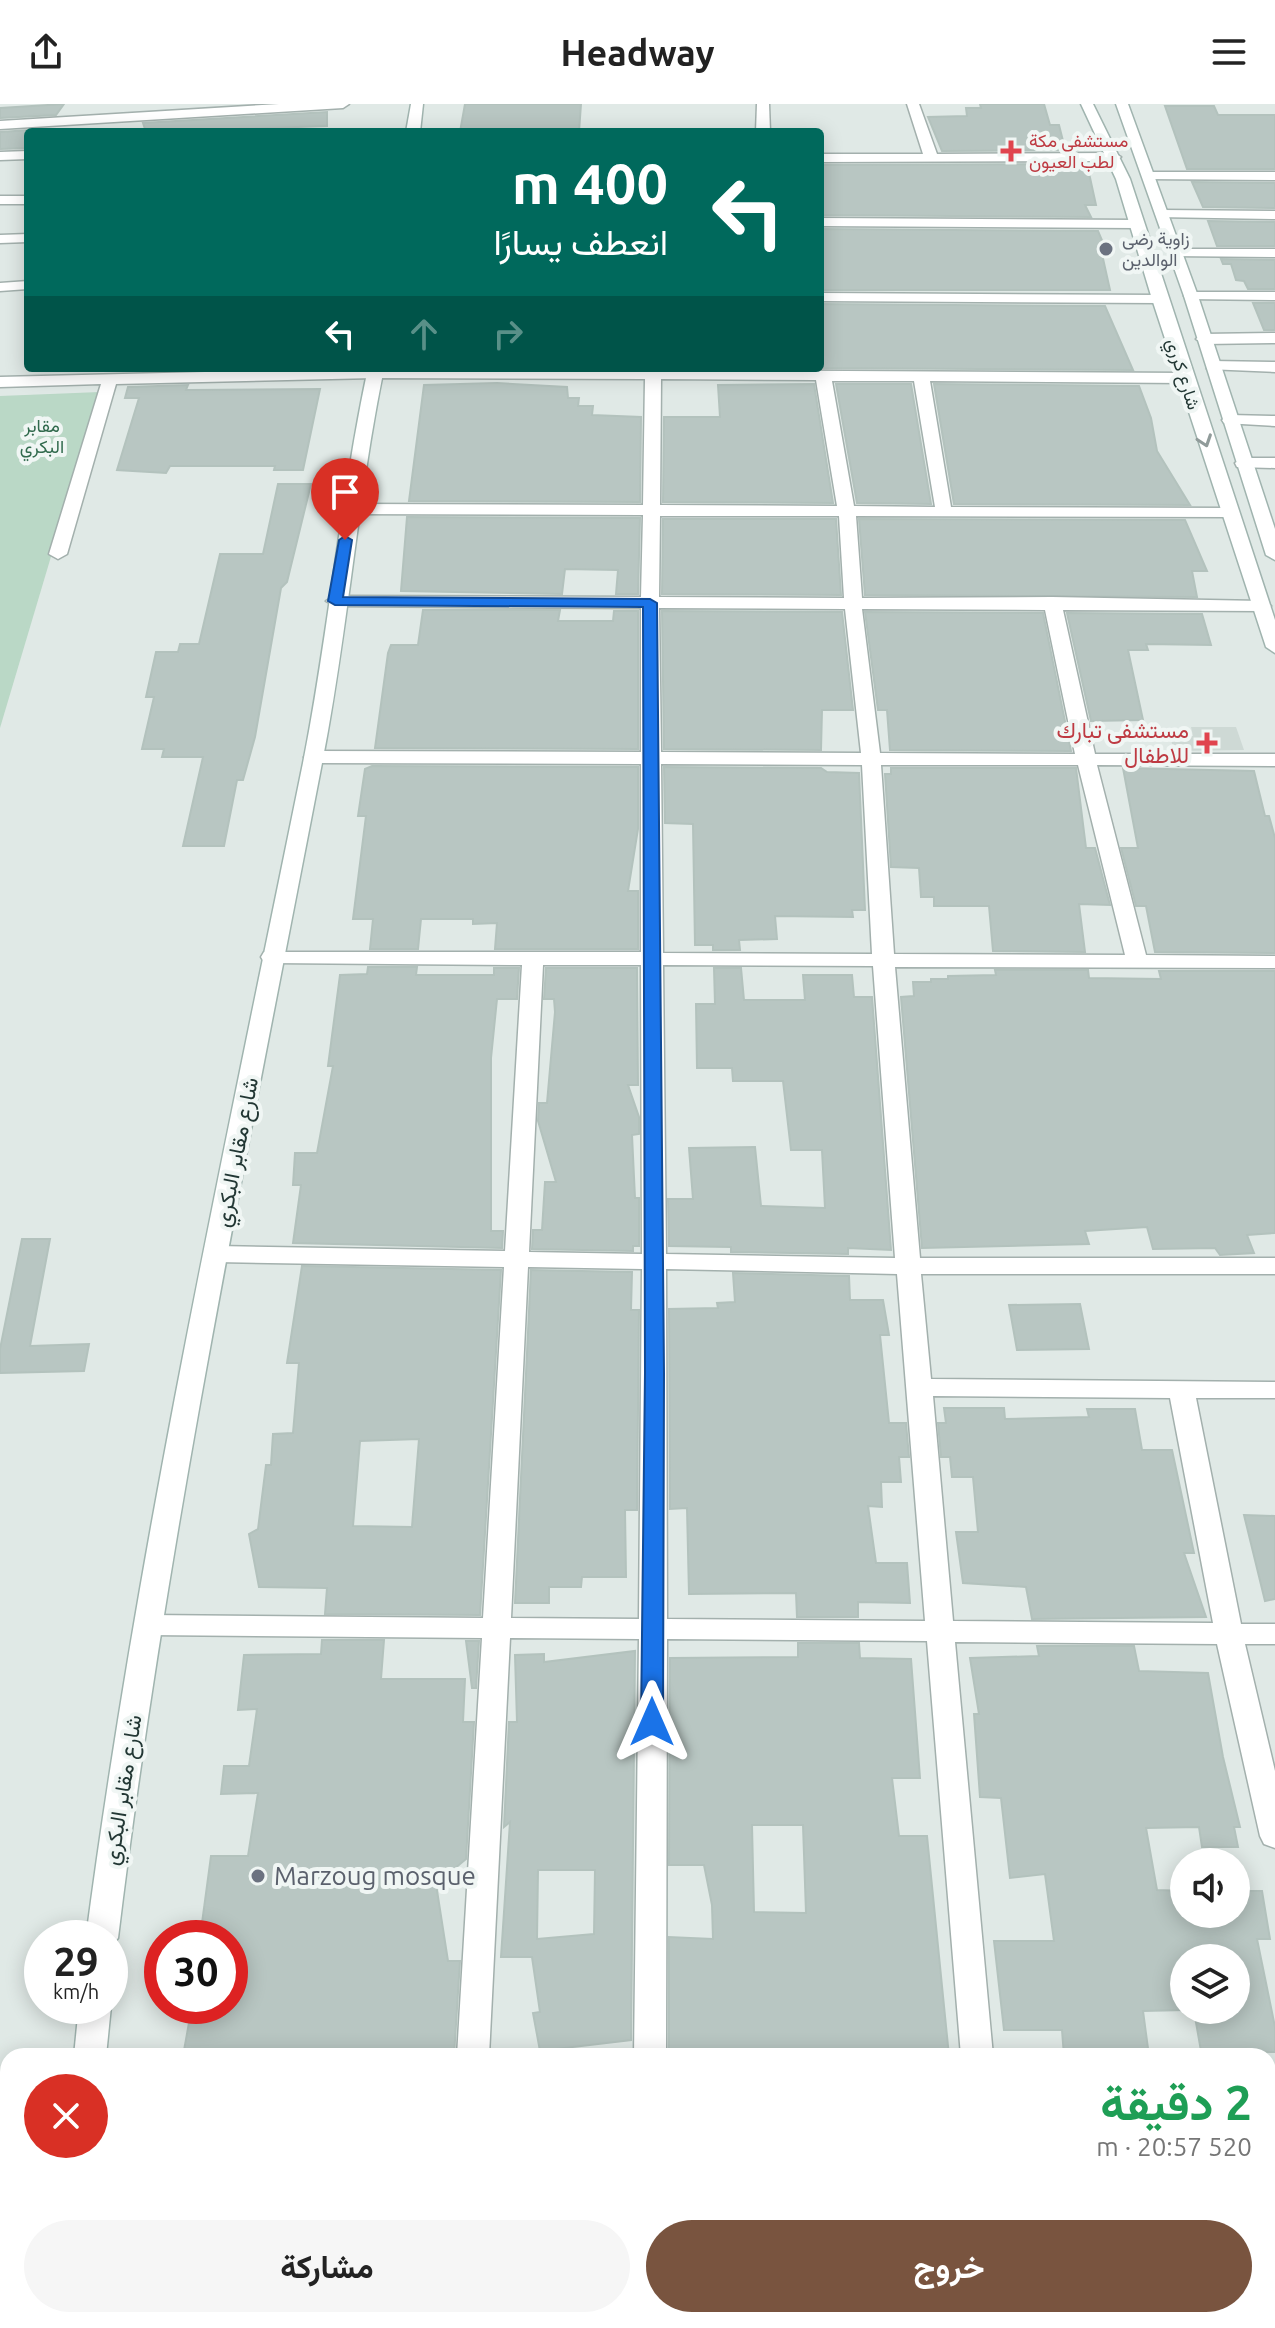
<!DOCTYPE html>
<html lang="ar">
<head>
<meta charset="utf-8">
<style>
	body { margin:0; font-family:Ubuntu,Vazirmatn,sans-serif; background:#f6f6f6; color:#222; direction:rtl; height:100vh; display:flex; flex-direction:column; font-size:30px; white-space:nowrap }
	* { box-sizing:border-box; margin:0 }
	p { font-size:26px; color:#767676 }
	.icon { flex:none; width:44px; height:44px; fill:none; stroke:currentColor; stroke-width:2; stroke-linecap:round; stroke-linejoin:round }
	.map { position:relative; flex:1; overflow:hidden; direction:ltr }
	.sheet { position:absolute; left:0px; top:1944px; width:1276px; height:280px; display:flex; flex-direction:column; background:#fff; border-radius:24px 24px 0 0; box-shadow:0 4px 20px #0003; direction:rtl }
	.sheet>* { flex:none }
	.top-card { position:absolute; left:24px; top:24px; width:800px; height:244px; border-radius:8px; box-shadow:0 4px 20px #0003; direction:rtl; background:#00695c; color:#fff; overflow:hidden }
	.controls { position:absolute; left:1170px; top:1744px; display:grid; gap:16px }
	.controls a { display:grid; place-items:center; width:80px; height:80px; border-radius:50%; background:#fff; box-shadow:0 4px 20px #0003; font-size:40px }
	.speed { position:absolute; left:24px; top:1816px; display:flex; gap:16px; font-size:40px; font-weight:700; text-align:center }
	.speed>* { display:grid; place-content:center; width:104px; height:104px; border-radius:50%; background:#fff; box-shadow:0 4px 20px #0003; line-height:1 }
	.speed small { font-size:20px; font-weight:400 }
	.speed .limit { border:12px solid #d22; background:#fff; color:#111 }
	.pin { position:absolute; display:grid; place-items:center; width:68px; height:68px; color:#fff; margin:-82px -34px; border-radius:50% 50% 50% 0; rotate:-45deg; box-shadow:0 0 8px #0007 }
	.pin .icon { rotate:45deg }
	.me { position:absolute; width:88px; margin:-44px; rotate:0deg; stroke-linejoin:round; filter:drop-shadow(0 0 6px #0008) }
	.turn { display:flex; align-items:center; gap:28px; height:168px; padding:0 24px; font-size:36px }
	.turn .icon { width:104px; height:104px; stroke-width:2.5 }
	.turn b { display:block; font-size:56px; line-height:68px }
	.lanes { display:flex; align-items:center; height:76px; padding:0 24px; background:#0003; justify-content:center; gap:40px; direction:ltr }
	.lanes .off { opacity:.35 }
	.round { display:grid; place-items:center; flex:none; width:84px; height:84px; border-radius:42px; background:#f6f6f6 }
	.summary { display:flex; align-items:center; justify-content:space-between; height:136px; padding:0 24px }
	h1 { font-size:48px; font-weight:700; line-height:60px; color:#1e9e55 }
	.cta { display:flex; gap:16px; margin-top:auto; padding:16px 24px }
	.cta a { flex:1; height:92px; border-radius:48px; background:#79543f; color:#fff; font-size:32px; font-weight:700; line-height:92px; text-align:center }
	.cta a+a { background:#f6f6f6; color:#222 }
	header { display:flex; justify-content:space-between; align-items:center; height:104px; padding:0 24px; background:#fff; font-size:36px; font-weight:700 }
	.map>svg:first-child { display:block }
	.built { fill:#ced9d5 }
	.green { fill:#bad8c6 }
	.building { fill:#b8c6c2; stroke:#b3c2bd; stroke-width:2; fill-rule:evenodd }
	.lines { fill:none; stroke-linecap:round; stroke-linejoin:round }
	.street-casing { stroke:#a3b0ad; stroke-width:3 }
	.secondary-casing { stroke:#a0b4af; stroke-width:3 }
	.street { fill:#fff; fill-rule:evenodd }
	.secondary { fill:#fff; fill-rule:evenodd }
	.oneway { stroke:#909b9a }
	.route { fill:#1a73e8; stroke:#114b97; stroke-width:2 }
	.health-dot { fill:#e0444e; stroke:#f0f6f4; stroke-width:3 }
	.worship-dot { fill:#6b7280; stroke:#f0f6f4; stroke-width:3 }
	.labels { text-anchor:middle; stroke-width:8; stroke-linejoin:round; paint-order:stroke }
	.far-health-label { font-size:18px; fill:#be3a42; stroke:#f0f6f4; text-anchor:start }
	.far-worship-label { font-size:18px; fill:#5b616d; stroke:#f0f6f4; text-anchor:start }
	.far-street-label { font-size:18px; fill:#223734; stroke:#f0f6f4 }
	.far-park-label { font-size:18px; fill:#316a4d; stroke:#f0f6f4 }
	.health-label { font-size:22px; fill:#be3a42; stroke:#f0f6f4; text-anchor:end }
	.street-label { font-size:22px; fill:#223734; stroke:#f0f6f4 }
	.near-worship-label { font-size:26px; fill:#5b616d; stroke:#f0f6f4; text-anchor:start }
</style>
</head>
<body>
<header><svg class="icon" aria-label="menu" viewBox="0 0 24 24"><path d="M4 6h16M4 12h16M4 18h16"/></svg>Headway<svg class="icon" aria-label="share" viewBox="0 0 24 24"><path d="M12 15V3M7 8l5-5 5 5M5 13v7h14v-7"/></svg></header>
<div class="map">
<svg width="1275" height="2224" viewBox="0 0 1275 2224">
	<rect width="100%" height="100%" fill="#e0e9e6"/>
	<polygon class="built" points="1191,623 1236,623 1244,646 1174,647 1170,632 1193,632"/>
	<polygon class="green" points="100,288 0,624 0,292"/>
	<g class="building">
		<polygon points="64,0 56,11 0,14 0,4"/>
		<polygon points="465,0 581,0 579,28 460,28"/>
		<polygon points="980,0 1044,0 1050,21 1059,21 1064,41 1083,41 1084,46 942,47 928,13 967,12 966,4 981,4"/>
		<polygon points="1165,2 1214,2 1218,11 1275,11 1275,65 1187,65"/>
		<polygon points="327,8 327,22 146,28 143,19"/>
		<polygon points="45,25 28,28 28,44 0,45 0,28"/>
		<polygon points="1087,60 1096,101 1085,101 1091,113 820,111 820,61"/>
		<polygon points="1192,78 1275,79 1275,104 1203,103"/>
		<polygon points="1208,117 1275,118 1275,142 1217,142"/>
		<polygon points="820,125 1098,127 1104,141 1100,141 1110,186 820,186"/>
		<polygon points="1221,155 1275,156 1275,185 1248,185 1244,177 1236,176 1231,160 1223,160"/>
		<polygon points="1253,199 1275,199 1275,226 1264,226"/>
		<polygon points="820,200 1105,202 1133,266 820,264"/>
		<polygon points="497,279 567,283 568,294 579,294 578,302 593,302 592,311 641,313 640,398 409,397 424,281"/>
		<polygon points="814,280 833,399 663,398 664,313 720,313 718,281"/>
		<polygon points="836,280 911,280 931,400 857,399"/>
		<polygon points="934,280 1139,282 1151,314 1157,347 1190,401 954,400"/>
		<polygon points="188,281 186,286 320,285 303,366 274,366 275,362 170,362 166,369 117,366 139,294 125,294 128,283"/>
		<polygon points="278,380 311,380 287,478 281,484 255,633 243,676 237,676 224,742 183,742 203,653 162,653 164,645 142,645 154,593 146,593 156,548 178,548 180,540 199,540 220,450 263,450"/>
		<polygon points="407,413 640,414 638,490 616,490 618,466 565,465 562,490 401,487"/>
		<polygon points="663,415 836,415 841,491 662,490"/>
		<polygon points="859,415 1185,416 1207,467 1192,467 1197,493 865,491"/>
		<polygon points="423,506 560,506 558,517 613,517 614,507 638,507 638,645 375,644 388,549 391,541 418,541"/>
		<polygon points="662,507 842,508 853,606 822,606 821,646 664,645"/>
		<polygon points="865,508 1043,509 1071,647 890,646 887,606 878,606"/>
		<polygon points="1067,509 1202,510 1211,541 1146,540 1148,546 1128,546 1143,616 1091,617"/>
		<polygon points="372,662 638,663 638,725 628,787 638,787 638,845 495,845 497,819 473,820 473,815 421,815 418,845 370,845 373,815 353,815 366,712 358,712 365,665"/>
		<polygon points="664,663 821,664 827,668 859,669 865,806 852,806 853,813 775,812 777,835 739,836 740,846 713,846 713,841 695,841 693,720 665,719"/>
		<polygon points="891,664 1076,664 1086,744 1095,744 1110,801 1079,800 1085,848 993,847 989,802 934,802 934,793 921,793 919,764 891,763 885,670 891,670"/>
		<polygon points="1123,664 1254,667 1265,712 1269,712 1275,734 1275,849 1155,848 1146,802 1136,802 1121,744 1138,744"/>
		<polygon points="368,863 417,863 416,871 494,871 494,864 519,864 517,895 497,895 491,954 491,1127 503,1127 502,1144 293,1139 301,1081 293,1081 295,1049 317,1049 333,962 328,962 340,871 367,870"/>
		<polygon points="546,864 637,864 638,981 628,981 639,1013 639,1030 632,1031 635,1094 639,1094 639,1142 633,1142 633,1147 532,1145 533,1126 542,1126 545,1078 556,1078 538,1017 539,999 547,999 555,908 554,895 544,895"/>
		<polygon points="714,864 741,864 744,896 805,896 803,871 852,871 854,893 872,893 891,1146 848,1144 848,1150 731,1148 731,1143 669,1142 668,1095 693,1095 689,1044 755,1043 761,1102 825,1104 822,1046 791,1046 783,977 733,977 732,964 697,964 696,900 715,900"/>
		<polygon points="995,866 1088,866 1089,874 1161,875 1159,867 1275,867 1275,1129 1247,1131 1254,1149 1220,1151 1215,1144 1153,1145 1147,1123 1085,1127 1089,1140 922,1144 901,893 914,892 913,878 931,878 931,875 948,875 948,872 996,871"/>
		<polygon points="22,1135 50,1135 30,1242 89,1240 84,1267 0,1269 0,1245"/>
		<path d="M 302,1162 L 501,1166 L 480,1511 L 325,1510 L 327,1484 L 259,1483 L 249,1430 L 258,1425 L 266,1361 L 271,1361 L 273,1330 L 293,1329 L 299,1259 L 287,1259 ZM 419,1335 L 412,1423 L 353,1422 L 360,1337 Z"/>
		<polygon points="531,1166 632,1168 631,1206 639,1206 637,1406 625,1406 626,1473 582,1473 581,1483 549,1483 549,1499 515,1499"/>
		<polygon points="733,1169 849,1172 850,1196 883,1196 889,1231 880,1231 889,1319 906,1319 909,1353 899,1353 901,1378 881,1378 882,1403 868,1402 876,1459 907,1459 910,1499 858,1498 858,1513 797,1513 796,1489 689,1490 687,1404 670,1405 669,1205 718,1204 717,1199 735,1198"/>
		<polygon points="1080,1200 1089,1245 1017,1246 1009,1201"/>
		<polygon points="944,1304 1004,1304 1005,1315 1089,1313 1087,1305 1135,1305 1142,1346 1172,1346 1194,1449 1184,1449 1206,1513 1032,1515 1026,1483 963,1479 956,1428 978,1428 973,1373 952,1373 950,1353 941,1353 938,1319 946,1319"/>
		<polygon points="1244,1411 1275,1412 1275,1495 1265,1497"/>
		<polygon points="322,1536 384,1536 381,1575 465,1575 463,1618 474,1618 466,1755 436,1780 448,1857 460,1857 454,1952 183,1952 192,1902 230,1902 230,1834 200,1834 211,1752 248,1752 258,1689 221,1690 224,1662 249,1662 257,1605 238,1606 244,1551 321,1550"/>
		<polygon points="466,1537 479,1537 476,1584 472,1584"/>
		<path d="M 798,1539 L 859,1539 L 860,1554 L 911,1555 L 920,1674 L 892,1674 L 899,1732 L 927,1732 L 949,1952 L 669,1952 L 669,1833 L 713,1835 L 712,1801 L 704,1761 L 669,1761 L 670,1554 L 798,1553 ZM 752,1721 L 803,1721 L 806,1809 L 754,1808 Z"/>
		<polygon points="1037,1542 1134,1542 1139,1567 1208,1569 1223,1653 1240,1723 1234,1723 1238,1743 1202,1743 1199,1723 1146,1724 1157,1786 1184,1787 1184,1810 1236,1810 1236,1787 1262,1787 1270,1835 1257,1835 1275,1923 1275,1948 1201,1947 1194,1907 1236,1907 1236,1854 1184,1854 1184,1906 1143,1907 1149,1952 1064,1952 1062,1926 1004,1926 994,1837 1054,1837 1045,1770 1010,1774 1001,1694 980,1693 974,1610 979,1610 970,1554 1039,1552"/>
		<path d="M 635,1547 L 631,1936 L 540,1947 L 533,1909 L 540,1908 L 532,1853 L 501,1853 L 510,1718 L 504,1723 L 509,1618 L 517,1618 L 515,1551 L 544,1550 L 544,1558 ZM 538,1766 L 595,1766 L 594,1830 L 537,1835 Z"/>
	</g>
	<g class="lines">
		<g class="street-casing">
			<g id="street">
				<polygon points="279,0 349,0 343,4 0,25 0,17"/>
				<polygon points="757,0 769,0 770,28 756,28"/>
				<polygon points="907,0 919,0 937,50 1114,49 1121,53 1114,57 820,58 820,50 923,50"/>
				<polygon points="28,47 28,55 0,56 0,48"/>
				<polygon points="1150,68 1275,68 1275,76 1145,75 1143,72"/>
				<rect x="0" y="92" width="28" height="8"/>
				<polygon points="1162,106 1275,107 1275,115 1157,113 1157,107"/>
				<polygon points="820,114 1136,116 1143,120 1136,124 820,122"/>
				<polygon points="28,130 28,138 0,139 0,131"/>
				<polygon points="1176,145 1275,145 1275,153 1171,152 1171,146"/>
				<polygon points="28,177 28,185 0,187 0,179"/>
				<polygon points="1191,188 1275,188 1275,196 1186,195 1184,192"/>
				<polygon points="820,189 1159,191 1166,195 1159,199 820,197"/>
				<polygon points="1275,229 1275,239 1204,240 1196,235 1204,230"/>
				<polygon points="1212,257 1275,258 1275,268 1207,265 1207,259"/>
				<path d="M 375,264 L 1185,269 L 1193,274 L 1185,279 L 930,277 L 951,403 L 1229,404 L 1238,409 L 1235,413 L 856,412 L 862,494 L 1052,493 L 1262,497 L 1271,502 L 1262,507 L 1063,506 L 1095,650 L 1275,650 L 1275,662 L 1097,661 L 1146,851 L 1275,852 L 1275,864 L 895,863 L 920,1154 L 1275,1154 L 1275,1170 L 921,1170 L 931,1275 L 1275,1278 L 1275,1294 L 1196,1294 L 1241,1520 L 1275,1520 L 1275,1540 L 1245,1540 L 1275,1667 L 1275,1744 L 1264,1740 L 1260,1732 L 1217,1540 L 955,1538 L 993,1952 L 961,1952 L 927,1537 L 667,1535 L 666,1952 L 634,1952 L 639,1535 L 510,1534 L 489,1952 L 457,1952 L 482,1534 L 149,1531 L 139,1528 L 135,1521 L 139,1514 L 149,1511 L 483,1514 L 504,1163 L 217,1158 L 205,1150 L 217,1142 L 505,1147 L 522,861 L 272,859 L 264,858 L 261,853 L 264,848 L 641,848 L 641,660 L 314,659 L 304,653 L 314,647 L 641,648 L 641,504 L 335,502 L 326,497 L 335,492 L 641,493 L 643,411 L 350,410 L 342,405 L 350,400 L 643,401 L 645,275 L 375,274 L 116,280 L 67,450 L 58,455 L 49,450 L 101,280 L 0,283 L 0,273 ZM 661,275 L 816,276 L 837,402 L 660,401 ZM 832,277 L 914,277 L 935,403 L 854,402 ZM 660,412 L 839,412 L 844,494 L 659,493 ZM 659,504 L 845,505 L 861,649 L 661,648 ZM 862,505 L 1045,506 L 1075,650 L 880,649 ZM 661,660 L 862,661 L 872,850 L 663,849 ZM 881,661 L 1078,661 L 1125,851 L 894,850 ZM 543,861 L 641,861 L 642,1150 L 529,1148 ZM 663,861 L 873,862 L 895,1154 L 666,1150 ZM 528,1163 L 642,1165 L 639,1515 L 511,1514 ZM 666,1165 L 897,1170 L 925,1517 L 667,1515 ZM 933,1292 L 1170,1294 L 1213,1519 L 953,1517 Z"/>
				<polygon points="1230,311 1275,312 1275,322 1224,319 1222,316"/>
				<polygon points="1243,354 1275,354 1275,364 1237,363 1235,359"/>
				<polygon points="1275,2182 1275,2214 1268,2215 1268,2183"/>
				<polygon points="442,2216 476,2216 477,2224 441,2224"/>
				<polygon points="631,2216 665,2216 666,2224 630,2224"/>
				<polygon points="983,2216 1017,2216 1019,2224 983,2224"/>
				<polygon points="1066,2216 1157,2216 1154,2224 1062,2224"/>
			</g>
		</g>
		<g class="secondary-casing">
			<g id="secondary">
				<polygon points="411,0 423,0 420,28 406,28"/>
				<polygon points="1081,0 1093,0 1130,75 1275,516 1275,549 1266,543 1152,195 1116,75"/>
				<polygon points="1116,0 1128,0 1198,192 1275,425 1275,456 1266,451 1184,192"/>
				<path d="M 368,264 L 384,264 C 357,395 348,528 322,659 C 247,1049 166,1439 118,1834 L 110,1844 L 110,1834 L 86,1834 C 138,1439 224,1049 303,659 C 329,528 340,395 368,264 Z"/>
				<polygon points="110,1900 111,1902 106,1952 74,1952 79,1902"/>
				<polygon points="45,2216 79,2216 80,2224 44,2224"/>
			</g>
		</g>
		<use href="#street" class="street"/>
		<use href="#secondary" class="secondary"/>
	</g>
	<defs><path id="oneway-chevron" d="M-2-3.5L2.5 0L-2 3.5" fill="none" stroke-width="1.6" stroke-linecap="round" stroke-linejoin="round" transform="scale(2)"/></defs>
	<use class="oneway" href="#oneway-chevron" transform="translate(1205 337) rotate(71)"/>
	<polygon class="route" points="345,432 352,436 343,493 650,495 657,499 664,1269 663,1618 652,1626 641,1618 645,1269 643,503 335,501 328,497 339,436"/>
	<g class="health-dot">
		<path d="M1007 35h8v8h8v8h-8v8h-8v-8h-8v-8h8z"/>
		<path d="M1203 627h8v8h8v8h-8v8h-8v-8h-8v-8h8z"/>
	</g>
	<g class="worship-dot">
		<circle cx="1106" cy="145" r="8"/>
		<circle cx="258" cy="1772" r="8"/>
	</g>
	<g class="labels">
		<g class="far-health-label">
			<text x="1029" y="43">مستشفى مكة<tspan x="1029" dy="21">لطب العيون</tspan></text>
		</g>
		<g class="far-worship-label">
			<text x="1122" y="141">زاوية رضى<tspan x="1122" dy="21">الوالدين</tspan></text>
		</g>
		<g class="far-street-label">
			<text transform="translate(1183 270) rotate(72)" y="6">شارع كرري</text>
		</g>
		<g class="far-park-label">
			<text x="42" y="328">مقابر<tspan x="42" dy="21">البكري</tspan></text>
		</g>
		<g class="health-label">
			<text x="1189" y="634">مستشفى تبارك<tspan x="1189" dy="25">للاطفال</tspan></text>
		</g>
		<g class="street-label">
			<text transform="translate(236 1048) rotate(-79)" y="8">شارع مقابر البكري</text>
			<text transform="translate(122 1686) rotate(-81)" y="8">شارع مقابر البكري</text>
		</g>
		<g class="near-worship-label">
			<text x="274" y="1781">Marzoug mosque</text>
		</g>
	</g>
</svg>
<div class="controls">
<a><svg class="icon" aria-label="sound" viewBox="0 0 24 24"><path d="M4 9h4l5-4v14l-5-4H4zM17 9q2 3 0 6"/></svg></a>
<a><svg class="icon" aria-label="layers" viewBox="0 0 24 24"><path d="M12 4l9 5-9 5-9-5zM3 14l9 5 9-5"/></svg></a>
</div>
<div class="speed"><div>29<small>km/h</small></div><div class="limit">30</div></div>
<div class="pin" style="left:345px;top:436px;background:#d93025"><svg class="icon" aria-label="arrive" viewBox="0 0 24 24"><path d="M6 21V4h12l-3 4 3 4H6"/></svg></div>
<svg class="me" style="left:652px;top:1618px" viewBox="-20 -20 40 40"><path d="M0-17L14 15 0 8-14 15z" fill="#1a73e8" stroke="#fff" stroke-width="4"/></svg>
<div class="top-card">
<div class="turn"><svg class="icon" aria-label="left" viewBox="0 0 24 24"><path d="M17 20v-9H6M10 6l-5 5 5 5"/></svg><div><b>400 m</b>انعطف يسارًا</div></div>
<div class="lanes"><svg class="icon" aria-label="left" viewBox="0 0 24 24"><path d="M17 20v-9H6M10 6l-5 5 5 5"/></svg><svg class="icon off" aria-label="ahead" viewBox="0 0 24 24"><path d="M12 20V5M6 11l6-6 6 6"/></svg><svg class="icon off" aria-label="right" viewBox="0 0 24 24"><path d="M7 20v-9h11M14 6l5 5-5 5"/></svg></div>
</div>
<section class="sheet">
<div class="summary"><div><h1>2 دقيقة</h1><p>520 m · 20:57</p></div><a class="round" style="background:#d93025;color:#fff"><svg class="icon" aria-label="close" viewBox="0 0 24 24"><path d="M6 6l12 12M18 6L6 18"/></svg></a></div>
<div class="cta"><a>خروج</a><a>مشاركة</a></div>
</section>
</div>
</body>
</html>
